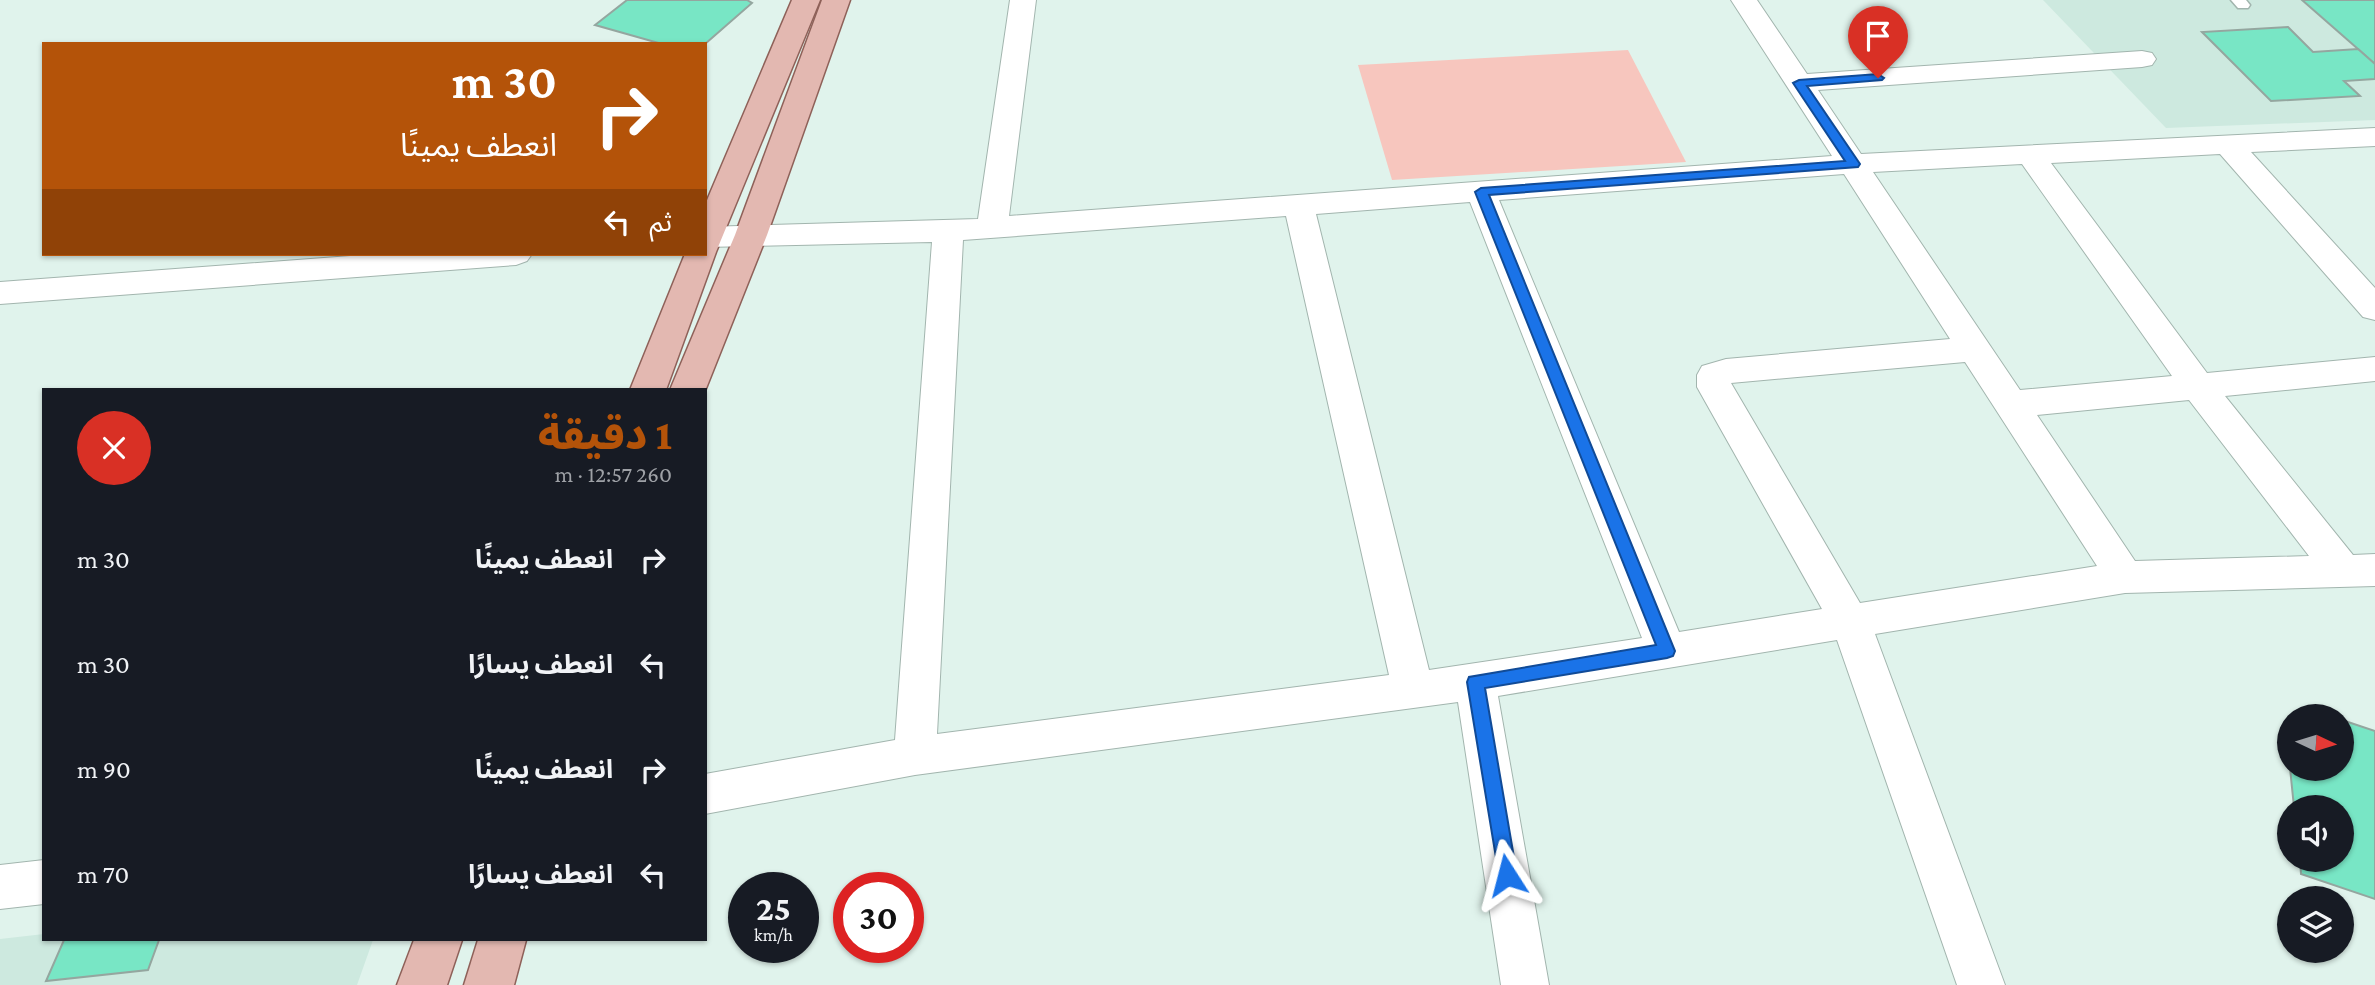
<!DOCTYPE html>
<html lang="ar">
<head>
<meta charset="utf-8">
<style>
	body { margin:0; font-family:"Crimson Pro","Noto Sans Arabic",serif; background:#20242c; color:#f1f3f6; direction:rtl; height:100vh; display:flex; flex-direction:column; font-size:26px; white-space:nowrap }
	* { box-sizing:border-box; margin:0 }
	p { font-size:23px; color:#9ea1a6 }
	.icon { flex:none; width:38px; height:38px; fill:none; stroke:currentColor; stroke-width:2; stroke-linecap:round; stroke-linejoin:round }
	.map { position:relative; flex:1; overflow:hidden; direction:ltr }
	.sheet { position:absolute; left:42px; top:388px; width:665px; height:553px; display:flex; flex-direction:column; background:#171b24; border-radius:0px; box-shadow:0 2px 5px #0004; direction:rtl }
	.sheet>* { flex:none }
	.banner { position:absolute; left:42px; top:42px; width:665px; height:214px; border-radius:0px; box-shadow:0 2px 5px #0004; direction:rtl; background:#b45309; color:#fff; overflow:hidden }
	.needle { width:46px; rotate:94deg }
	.controls { position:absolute; left:2277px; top:704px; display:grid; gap:14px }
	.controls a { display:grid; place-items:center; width:77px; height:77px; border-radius:50%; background:#171b24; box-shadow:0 2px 5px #0004; font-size:35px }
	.speed { position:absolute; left:728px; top:872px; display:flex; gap:14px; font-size:35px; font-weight:700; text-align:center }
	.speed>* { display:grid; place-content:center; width:91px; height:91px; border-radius:50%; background:#171b24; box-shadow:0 2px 5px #0004; line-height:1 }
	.speed small { font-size:18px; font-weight:400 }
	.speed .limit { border:10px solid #d22; background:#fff; color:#111 }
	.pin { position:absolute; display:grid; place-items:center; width:60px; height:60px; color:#fff; margin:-72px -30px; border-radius:50% 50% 50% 0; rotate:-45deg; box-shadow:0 0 7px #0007 }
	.pin .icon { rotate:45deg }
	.me { position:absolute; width:77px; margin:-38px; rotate:351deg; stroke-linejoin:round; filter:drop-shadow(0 0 5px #0008) }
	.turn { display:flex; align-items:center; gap:24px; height:147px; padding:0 35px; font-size:32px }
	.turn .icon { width:91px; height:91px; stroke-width:2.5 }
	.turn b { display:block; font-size:49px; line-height:60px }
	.then { display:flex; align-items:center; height:66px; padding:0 35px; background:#0003; gap:14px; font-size:26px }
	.round { display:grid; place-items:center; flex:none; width:74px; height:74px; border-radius:37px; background:#20242c }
	.summary { display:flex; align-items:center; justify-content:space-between; height:119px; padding:0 35px }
	h1 { font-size:42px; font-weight:800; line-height:52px; color:#b45309 }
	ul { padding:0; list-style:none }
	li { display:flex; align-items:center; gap:21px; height:105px; padding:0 35px }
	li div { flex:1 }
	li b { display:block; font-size:26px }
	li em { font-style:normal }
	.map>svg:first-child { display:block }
	.built { fill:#cde9df }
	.green { fill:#f7c6be }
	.building { fill:#78e6c5; stroke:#94a69f; stroke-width:2 }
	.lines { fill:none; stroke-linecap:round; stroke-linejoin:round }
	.service-casing { stroke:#a2b5ae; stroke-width:3 }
	.minor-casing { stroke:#a2b5ae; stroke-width:2 }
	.primary-casing { stroke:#8e6159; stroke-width:3 }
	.service { fill:#fff; fill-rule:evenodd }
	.minor { fill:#fff; fill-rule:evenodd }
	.primary { fill:#e3b8b1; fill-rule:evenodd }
	.route { fill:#1a73e8; stroke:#114b97; stroke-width:2 }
</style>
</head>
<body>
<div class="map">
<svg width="2375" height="985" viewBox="0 0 2375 985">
	<rect width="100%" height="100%" fill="#e0f3ec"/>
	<g class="built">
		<polygon points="2043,0 2375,0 2375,120 2166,128"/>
		<polygon points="44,934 44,940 373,940 357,985 0,985 0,939"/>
	</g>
	<polygon class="green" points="1628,50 1686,162 1392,180 1358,65"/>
	<g class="building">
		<polygon points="627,0 747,0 752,3 705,44 662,44 595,25"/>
		<polygon points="2302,0 2375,0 2375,64 2358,49"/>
		<polygon points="2288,27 2313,52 2358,49 2375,64 2375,79 2344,81 2360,96 2271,101 2202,32"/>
		<polygon points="2342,720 2375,731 2375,899 2301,874 2300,859 2342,859 2342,807 2294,807 2290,768 2342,768"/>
		<polygon points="64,940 159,940 148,970 46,981"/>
	</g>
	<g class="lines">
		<g class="service-casing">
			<polygon id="service" points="2231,0 2246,0 2250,5 2248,8 2238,8"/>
		</g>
		<g class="minor-casing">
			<g id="minor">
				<path d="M 1010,0 L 1036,0 L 1009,216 L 1832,156 L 1731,0 L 1757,0 L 1807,74 L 2142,51 L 2152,53 L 2156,59 L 2152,65 L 2142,67 L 1818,90 L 1861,154 L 2375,128 L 2375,146 L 2251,152 L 2375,288 L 2375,320 L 2363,317 L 2220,154 L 2051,163 L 2207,373 L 2375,357 L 2375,381 L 2225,396 L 2353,555 L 2375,554 L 2375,586 L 2125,593 L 1875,634 L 2005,985 L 1957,985 L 1837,640 L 1498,696 L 1549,985 L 1501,985 L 1458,702 L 915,775 L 705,814 L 705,774 L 895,740 L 932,242 L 705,247 L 705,227 L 978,219 ZM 2022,164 L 2172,376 L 2020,390 L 1873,172 ZM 1844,174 L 1950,339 L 1726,359 L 1702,366 L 1697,375 L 1697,387 L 1822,609 L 1679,632 L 1499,200 ZM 1470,202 L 1642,638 L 1429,670 L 1316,214 ZM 1286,216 L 1389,675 L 937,734 L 963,240 ZM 1965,362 L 2097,566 L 1860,603 L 1731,383 ZM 2189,400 L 2309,556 L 2135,561 L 2037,415 Z"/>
				<polygon points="377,254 532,254 527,261 516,265 0,304 0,282"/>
				<polygon points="44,860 44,904 0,909 0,865"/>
			</g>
		</g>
		<g class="primary-casing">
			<g id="primary">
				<polygon points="792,0 820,0 716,252 666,390 630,390 685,254 705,254 705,205"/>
				<polygon points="822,0 850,0 767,235 705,391 670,390 735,235"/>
				<polygon points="414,940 462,940 447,985 397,985"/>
				<polygon points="478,940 526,940 514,985 464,985"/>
			</g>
		</g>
		<use href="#service" class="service"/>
		<use href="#minor" class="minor"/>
		<use href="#primary" class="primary"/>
	</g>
	<polygon class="route" points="1878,74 1884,78 1882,80 1807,86 1860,164 1858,167 1489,195 1675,651 1673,656 1667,658 1485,688 1517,875 1514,882 1507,884 1500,882 1467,682 1469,677 1656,645 1475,192 1481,188 1845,161 1793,83 1799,80"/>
</svg>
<div class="controls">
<a><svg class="needle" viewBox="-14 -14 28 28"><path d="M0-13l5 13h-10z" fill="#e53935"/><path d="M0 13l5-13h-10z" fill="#9ea1a6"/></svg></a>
<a><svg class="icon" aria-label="sound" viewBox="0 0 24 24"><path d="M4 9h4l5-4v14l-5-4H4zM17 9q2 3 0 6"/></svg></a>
<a><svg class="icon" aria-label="layers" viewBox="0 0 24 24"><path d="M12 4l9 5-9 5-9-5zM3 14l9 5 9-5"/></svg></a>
</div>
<div class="speed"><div>25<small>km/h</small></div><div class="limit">30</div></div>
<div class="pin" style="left:1878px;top:78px;background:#d93025"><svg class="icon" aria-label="arrive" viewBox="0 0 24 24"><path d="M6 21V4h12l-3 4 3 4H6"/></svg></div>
<svg class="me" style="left:1507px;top:875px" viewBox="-20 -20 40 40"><path d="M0-17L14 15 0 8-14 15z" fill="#1a73e8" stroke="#fff" stroke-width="4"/></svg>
<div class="banner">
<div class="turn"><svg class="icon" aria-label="right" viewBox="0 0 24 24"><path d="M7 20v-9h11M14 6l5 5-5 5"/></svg><div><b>30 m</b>انعطف يمينًا</div></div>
<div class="then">ثم<svg class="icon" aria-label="left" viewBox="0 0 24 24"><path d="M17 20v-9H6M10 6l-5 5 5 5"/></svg></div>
</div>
<section class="sheet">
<div class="summary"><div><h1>1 دقيقة</h1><p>260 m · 12:57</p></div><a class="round" style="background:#d93025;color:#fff"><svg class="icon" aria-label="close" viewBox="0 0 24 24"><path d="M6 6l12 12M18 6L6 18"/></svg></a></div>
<ul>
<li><svg class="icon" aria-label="right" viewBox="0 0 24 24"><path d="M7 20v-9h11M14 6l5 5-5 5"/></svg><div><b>انعطف يمينًا</b></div><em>30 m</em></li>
<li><svg class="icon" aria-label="left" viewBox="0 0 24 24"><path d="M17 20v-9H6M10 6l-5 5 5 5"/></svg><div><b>انعطف يسارًا</b></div><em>30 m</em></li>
<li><svg class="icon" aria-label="right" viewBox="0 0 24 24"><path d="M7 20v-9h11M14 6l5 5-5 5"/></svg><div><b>انعطف يمينًا</b></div><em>90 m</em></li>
<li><svg class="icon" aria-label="left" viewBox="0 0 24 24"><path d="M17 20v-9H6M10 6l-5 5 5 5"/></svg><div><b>انعطف يسارًا</b></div><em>70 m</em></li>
</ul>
</section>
</div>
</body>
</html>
